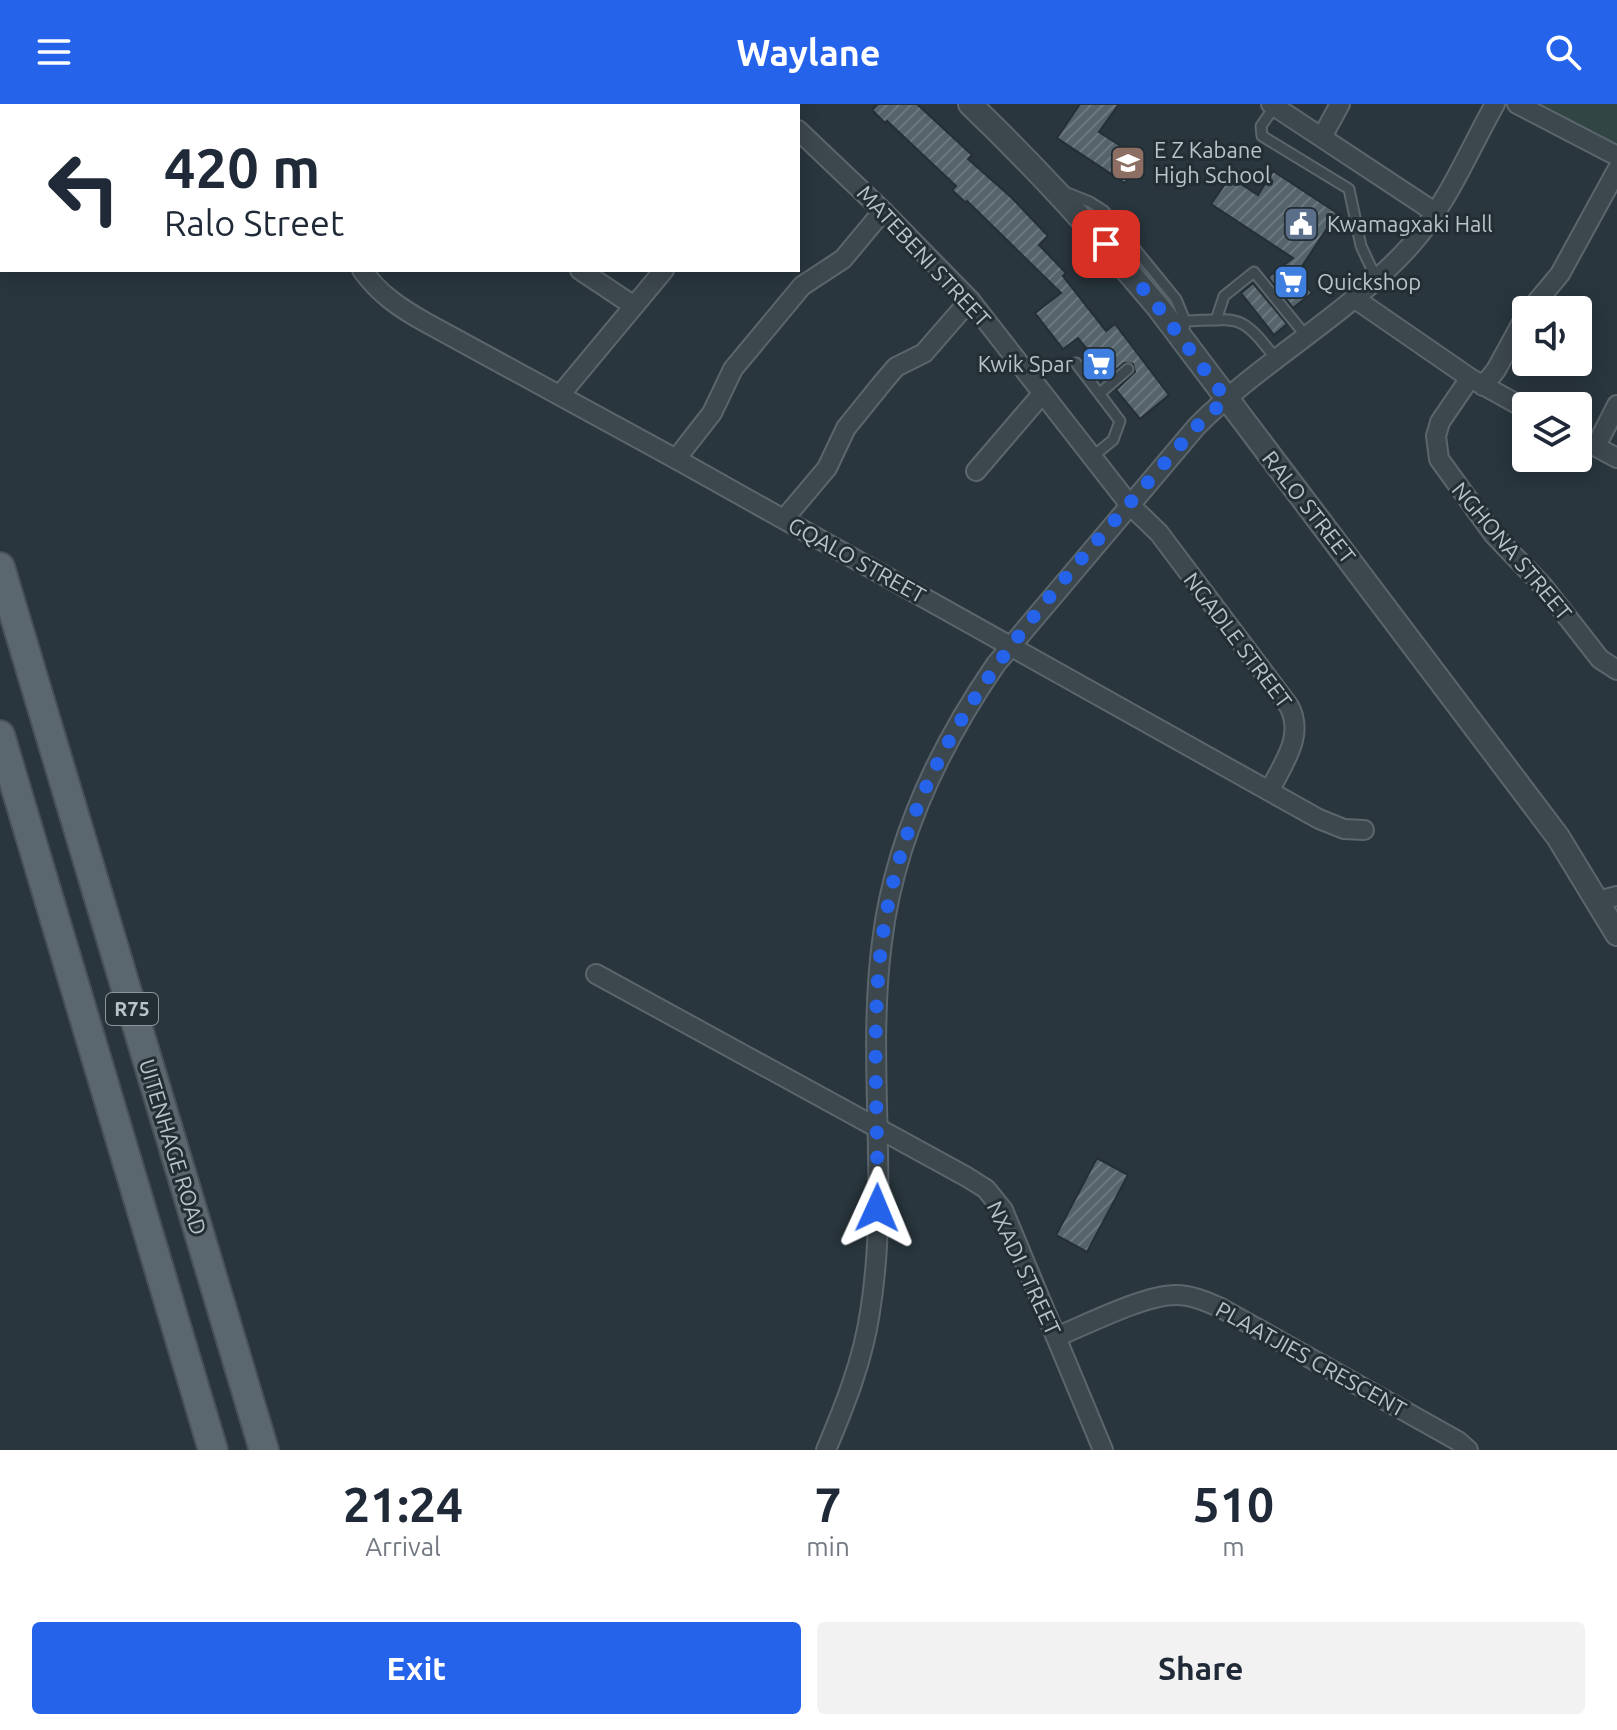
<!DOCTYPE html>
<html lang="en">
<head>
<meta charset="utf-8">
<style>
	body { margin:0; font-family:Ubuntu,sans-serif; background:#f2f2f3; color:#1f2937; height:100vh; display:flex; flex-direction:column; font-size:30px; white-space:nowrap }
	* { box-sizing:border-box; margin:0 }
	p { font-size:26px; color:#747a83 }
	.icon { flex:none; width:44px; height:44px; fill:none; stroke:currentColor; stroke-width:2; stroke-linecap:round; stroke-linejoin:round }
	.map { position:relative; height:1346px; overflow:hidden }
	.sheet { display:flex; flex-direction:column; background:#fff; flex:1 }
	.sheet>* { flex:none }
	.banner { position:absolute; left:0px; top:0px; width:800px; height:168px; box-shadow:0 4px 20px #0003; background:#fff; color:#1f2937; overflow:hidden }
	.buttons { position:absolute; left:1512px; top:192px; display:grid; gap:16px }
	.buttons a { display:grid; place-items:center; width:80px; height:80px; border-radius:8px; background:#fff; box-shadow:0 4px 20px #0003; font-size:40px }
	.pin { position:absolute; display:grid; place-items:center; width:68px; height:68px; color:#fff; margin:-34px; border-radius:16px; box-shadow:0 4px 12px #0006 }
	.me { position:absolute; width:88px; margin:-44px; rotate:1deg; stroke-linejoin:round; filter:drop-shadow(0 0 6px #0008) }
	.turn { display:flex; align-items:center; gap:28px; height:168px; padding:0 32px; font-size:36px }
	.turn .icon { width:104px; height:104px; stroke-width:2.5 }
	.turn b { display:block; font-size:56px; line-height:68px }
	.eta { display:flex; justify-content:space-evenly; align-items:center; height:136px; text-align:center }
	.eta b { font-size:48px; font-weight:700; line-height:56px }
	.button { display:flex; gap:16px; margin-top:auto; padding:16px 32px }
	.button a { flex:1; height:92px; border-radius:8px; background:#2563eb; color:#fff; font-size:32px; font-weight:700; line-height:92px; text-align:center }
	.button a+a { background:#f2f2f3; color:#1f2937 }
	header { display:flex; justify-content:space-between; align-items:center; height:104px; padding:0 32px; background:#2563eb; color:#fff; font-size:36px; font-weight:700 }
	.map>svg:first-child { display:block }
	.park { fill:#314642 }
	.building { fill:url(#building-hatch); stroke:#242f36; stroke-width:2 }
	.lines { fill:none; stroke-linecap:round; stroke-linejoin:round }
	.service-casing { stroke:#5b656c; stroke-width:13 }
	.minor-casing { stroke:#5b656c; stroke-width:22 }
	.tertiary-casing { stroke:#5b656c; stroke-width:26 }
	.primary-casing { stroke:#465158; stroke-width:32 }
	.service { stroke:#3d484e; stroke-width:9 }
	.minor { stroke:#3d484e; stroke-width:18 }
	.tertiary { stroke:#3d484e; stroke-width:22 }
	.primary { stroke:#5b676e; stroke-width:28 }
	.route { stroke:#2563eb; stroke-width:14; stroke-dasharray:0 25.2 }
	.labels { text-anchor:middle; stroke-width:6; stroke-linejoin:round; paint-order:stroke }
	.shield { fill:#222d34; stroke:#8c959c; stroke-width:2 }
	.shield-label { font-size:20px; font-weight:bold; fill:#b9c2c9 }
	.poi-label { font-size:22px; fill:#b9c2c9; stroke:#222d34; text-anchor:start }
	.street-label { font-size:22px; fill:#b9c2c9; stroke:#222d34 }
</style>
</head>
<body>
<header><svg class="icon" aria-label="menu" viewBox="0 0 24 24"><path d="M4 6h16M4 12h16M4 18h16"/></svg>Waylane<svg class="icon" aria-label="search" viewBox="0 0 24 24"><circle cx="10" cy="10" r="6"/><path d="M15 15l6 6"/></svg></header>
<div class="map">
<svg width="1617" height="1346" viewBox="0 0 1617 1346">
	<defs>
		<pattern id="building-hatch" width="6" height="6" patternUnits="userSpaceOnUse" patternTransform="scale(2)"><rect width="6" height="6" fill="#55636b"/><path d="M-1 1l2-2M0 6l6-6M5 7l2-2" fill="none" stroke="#6b787f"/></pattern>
	</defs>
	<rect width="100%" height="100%" fill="#29363e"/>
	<polygon class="park" points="1535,0 1617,0 1617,42"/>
	<g class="building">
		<polygon points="878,0 917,0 972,51 968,55 1012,94 1048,132 1039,141 1066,169 1063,172 1106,227 1115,220 1169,291 1140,315 1116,286 1135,268 1133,260 1124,259 1109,272 1078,234 1063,245 1035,209 1061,189 967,97 966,99 952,86 956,82 887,17 885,19 872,6"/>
		<polygon points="1080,0 1119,0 1099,28 1141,55 1125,79 1057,34"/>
		<polygon points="1273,67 1337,109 1297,170 1312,189 1293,204 1268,173 1293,154 1211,100 1230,73 1258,91"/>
		<polygon points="1253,179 1287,220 1274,231 1241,189"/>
		<polygon points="1097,1054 1128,1071 1087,1148 1056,1131"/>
	</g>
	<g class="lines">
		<g class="service-casing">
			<g id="service">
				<polyline points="1275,2 1261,22 1262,32 1349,85 1361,142 1376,174"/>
				<polyline points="1065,88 1090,98 1104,107 1176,195 1185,217 1183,232"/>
				<polyline points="1216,216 1224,192 1254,168 1306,232"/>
				<path d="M 1185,217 C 1242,215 1240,209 1277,256"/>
				<polyline points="1076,259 1120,317 1113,336 1092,353"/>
				<polyline points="1100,289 1128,265"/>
			</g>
		</g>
		<g class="minor-casing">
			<g id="minor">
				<polyline points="289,0 290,2"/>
				<polyline points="526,0 529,2"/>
				<polyline points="761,0 764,2"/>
				<polyline points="1271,0 1436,109"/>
				<polyline points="1517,0 1617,52"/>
				<polyline points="470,2 472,0"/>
				<path d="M 798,26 L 883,107 L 970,196 L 1129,400 L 1159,429 L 1289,602 C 1305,632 1283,659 1270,686"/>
				<polyline points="1322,33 1340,0"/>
				<path d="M 362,166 C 379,190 400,204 425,218 L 676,355 L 1319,715 L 1344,725 L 1364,726"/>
				<polyline points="580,166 634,202"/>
				<polyline points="1354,194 1470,274 1526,305"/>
				<polyline points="1530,206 1560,170 1617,66"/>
				<polyline points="1470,274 1440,318 1436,332 1439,355 1494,431 1543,482 1600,555 1617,566"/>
				<polyline points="1483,282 1496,266 1526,211"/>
				<polyline points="560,291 664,166"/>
				<polyline points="1578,333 1617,354"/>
				<polyline points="1596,342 1617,301"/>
				<polyline points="676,355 712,309 733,265 802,182 843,155 883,107"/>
				<polyline points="976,367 1042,290"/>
				<polyline points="784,415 827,364 846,324 884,277 896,263 924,249 970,196"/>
				<polyline points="1598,797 1617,792"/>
				<polyline points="596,870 967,1073 986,1085 1003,1106 1103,1346"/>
				<path d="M 1056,1233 C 1088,1220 1144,1191 1176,1191 C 1191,1191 1205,1197 1219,1203 L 1458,1337 L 1468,1346"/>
				<path d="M 826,1346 C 845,1301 863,1256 870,1208 C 890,1085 866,960 882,838 C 894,737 939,643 996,560 L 1197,322 C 1263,256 1348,211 1411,141 C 1448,99 1468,48 1495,0"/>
			</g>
		</g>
		<g class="tertiary-casing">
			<path id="tertiary" d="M 970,0 C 1039,66 1097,130 1158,203 L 1558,733 L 1617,830"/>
		</g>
		<g class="primary-casing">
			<g id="primary">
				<polyline points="0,463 264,1346"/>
				<polyline points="0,631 213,1346"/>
			</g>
		</g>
		<use href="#service" class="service"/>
		<use href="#minor" class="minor"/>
		<use href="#tertiary" class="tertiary"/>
		<use href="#primary" class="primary"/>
	</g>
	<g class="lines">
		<path class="route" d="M 877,1104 C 879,1015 870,924 882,837 C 909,633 1041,503 1168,355 L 1197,322 L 1226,295 L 1158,203 L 1106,140"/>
	</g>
	<defs>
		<g id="school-square" transform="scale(1.8)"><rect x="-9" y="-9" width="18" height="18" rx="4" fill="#8d6e63" stroke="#222d34"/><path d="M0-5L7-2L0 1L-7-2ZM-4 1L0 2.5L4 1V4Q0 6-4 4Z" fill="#fff"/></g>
		<g id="civic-square" transform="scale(1.8)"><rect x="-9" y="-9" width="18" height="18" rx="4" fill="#5c6f8a" stroke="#222d34"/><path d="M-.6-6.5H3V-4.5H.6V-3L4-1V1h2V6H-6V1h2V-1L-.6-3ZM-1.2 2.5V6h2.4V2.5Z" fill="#fff"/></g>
		<g id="supermarket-square" transform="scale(1.8)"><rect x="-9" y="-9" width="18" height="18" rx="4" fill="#3f7fe0" stroke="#222d34"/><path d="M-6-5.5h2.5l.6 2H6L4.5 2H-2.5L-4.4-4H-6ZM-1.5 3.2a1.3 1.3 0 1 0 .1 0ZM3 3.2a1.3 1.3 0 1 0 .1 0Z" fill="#fff"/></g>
	</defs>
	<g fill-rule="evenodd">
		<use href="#school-square" x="1128" y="59"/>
		<use href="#civic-square" x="1301" y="120"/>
		<use href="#supermarket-square" x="1291" y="178"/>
		<use href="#supermarket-square" x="1099" y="260"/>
	</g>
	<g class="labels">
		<rect class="shield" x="106" y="889" width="52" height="32" rx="6"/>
		<g class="shield-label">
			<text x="132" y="912">R75</text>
		</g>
		<g class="poi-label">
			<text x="1154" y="54">E Z Kabane<tspan x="1154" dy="25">High School</tspan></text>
			<text x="1327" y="128">Kwamagxaki Hall</text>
			<text x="1317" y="186">Quickshop</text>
			<text x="1073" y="268" text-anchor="end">Kwik Spar</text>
		</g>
		<g class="street-label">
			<text transform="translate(924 152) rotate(47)" y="8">MATEBENI STREET</text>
			<text transform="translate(1309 403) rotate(52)" y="8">RALO STREET</text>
			<text transform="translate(1512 447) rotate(50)" y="8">NGHONA STREET</text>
			<text transform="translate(857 456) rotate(29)" y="8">GQALO STREET</text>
			<text transform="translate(1238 536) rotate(53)" y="8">NGADLE STREET</text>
			<text transform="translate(173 1043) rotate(73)" y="8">UITENHAGE ROAD</text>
			<text transform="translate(1024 1164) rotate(65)" y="8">NXADI STREET</text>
			<text transform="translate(1311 1255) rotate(29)" y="8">PLAATJIES CRESCENT</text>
		</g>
	</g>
</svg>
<div class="buttons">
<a><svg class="icon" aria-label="sound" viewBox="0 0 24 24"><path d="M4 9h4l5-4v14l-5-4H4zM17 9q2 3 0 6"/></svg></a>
<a><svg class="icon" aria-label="layers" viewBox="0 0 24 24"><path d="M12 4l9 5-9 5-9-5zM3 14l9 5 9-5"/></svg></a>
</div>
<div class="pin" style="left:1106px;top:140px;background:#d93025"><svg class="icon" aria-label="arrive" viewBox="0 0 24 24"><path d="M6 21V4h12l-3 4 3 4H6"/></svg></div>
<svg class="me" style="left:877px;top:1104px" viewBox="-20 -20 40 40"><path d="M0-17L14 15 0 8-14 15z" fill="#2563eb" stroke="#fff" stroke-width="4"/></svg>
<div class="banner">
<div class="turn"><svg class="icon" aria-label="left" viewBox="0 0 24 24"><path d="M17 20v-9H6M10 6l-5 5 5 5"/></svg><div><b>420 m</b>Ralo Street</div></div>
</div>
</div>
<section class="sheet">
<div class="eta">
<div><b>21:24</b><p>Arrival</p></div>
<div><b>7</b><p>min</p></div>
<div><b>510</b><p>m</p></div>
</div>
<div class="button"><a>Exit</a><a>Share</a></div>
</section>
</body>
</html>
